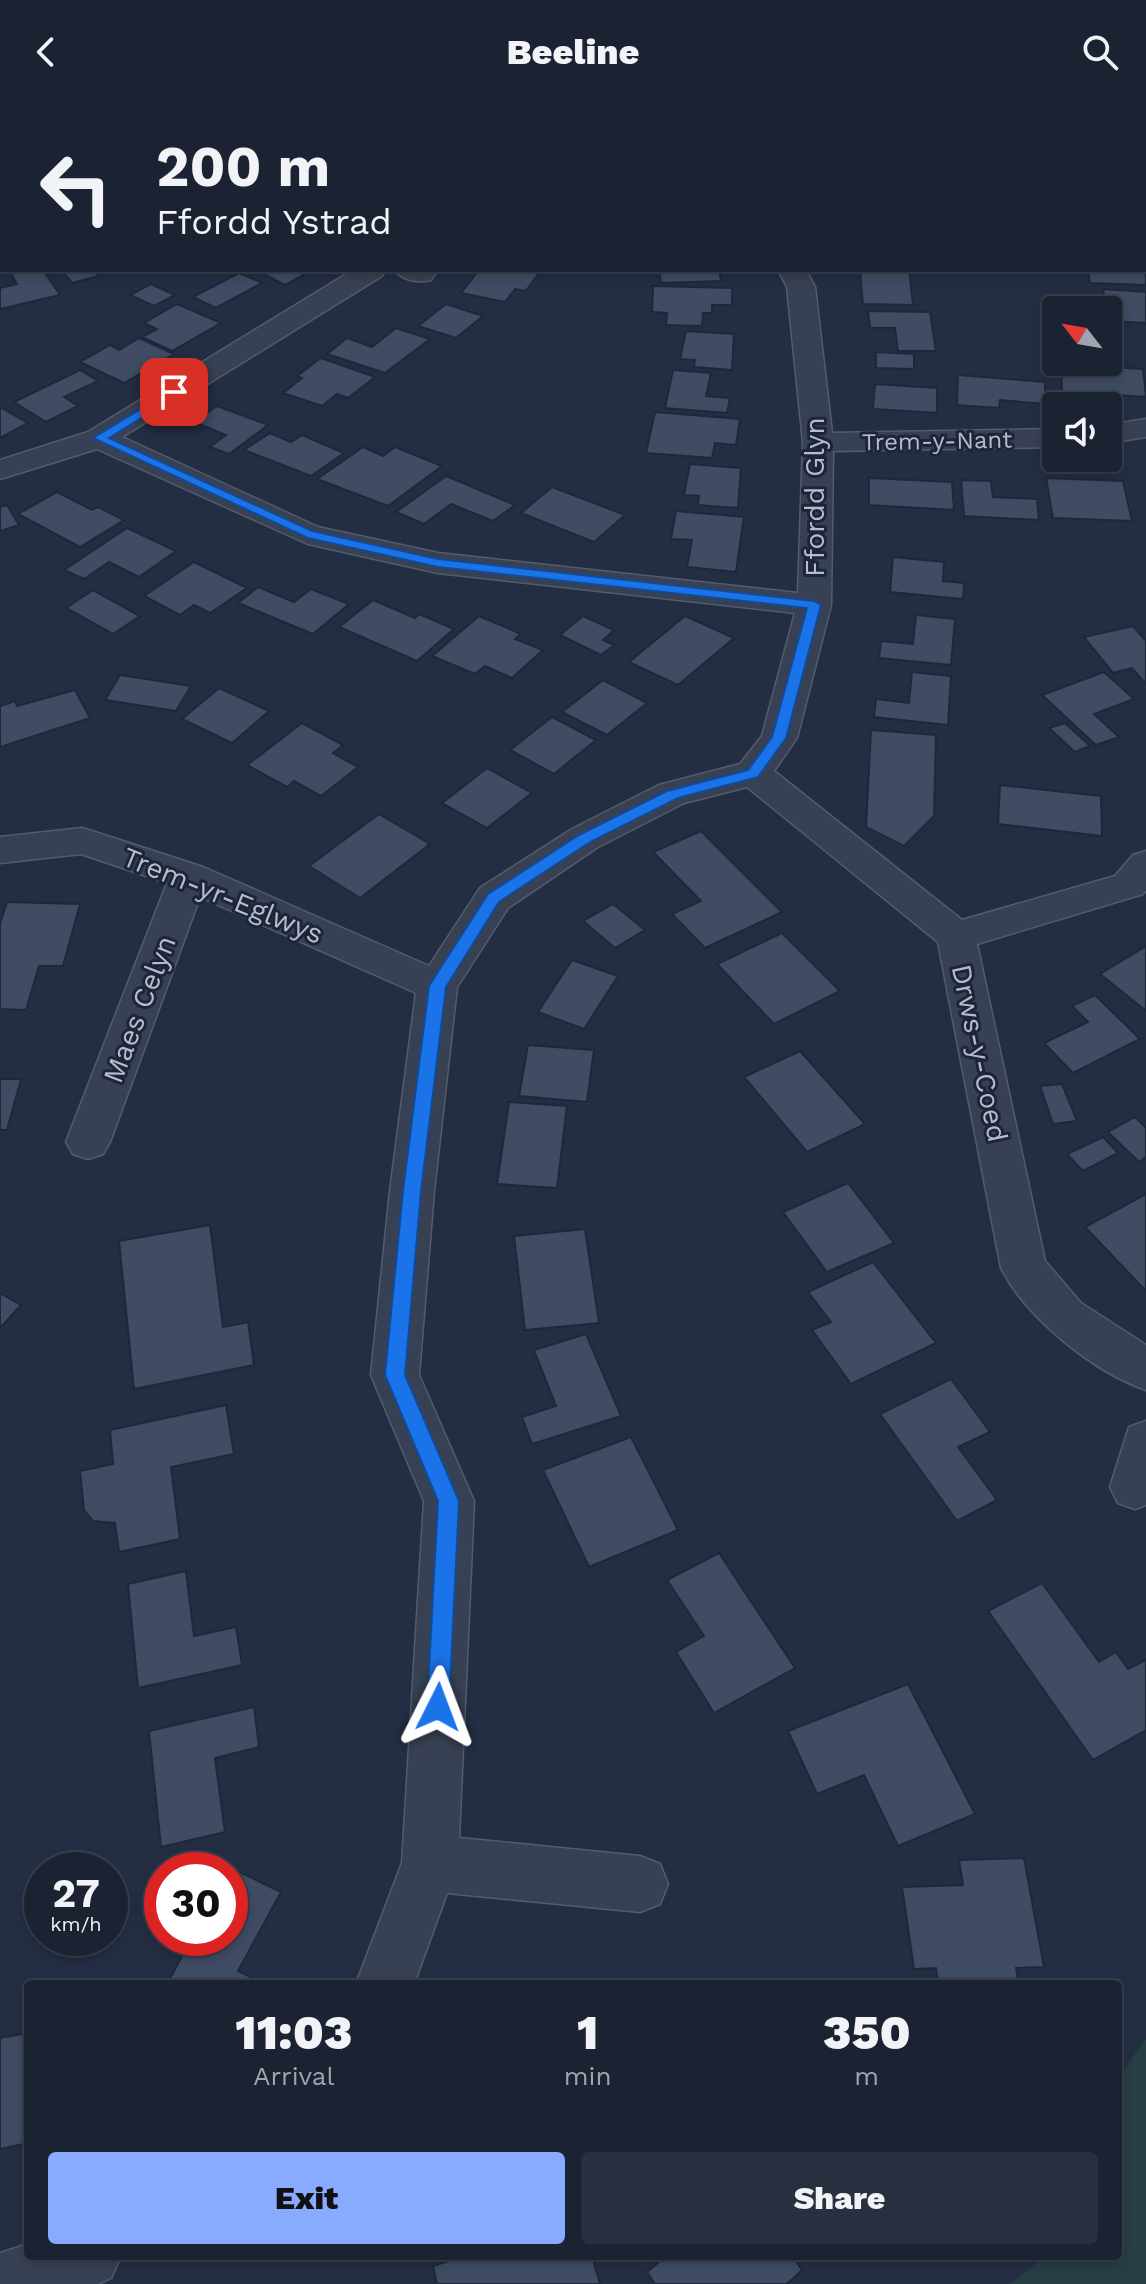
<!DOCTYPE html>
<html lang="en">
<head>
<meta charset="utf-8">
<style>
	body { margin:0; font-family:"Work Sans",sans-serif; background:#282f3e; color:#f1f3f6; height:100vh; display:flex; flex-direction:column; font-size:30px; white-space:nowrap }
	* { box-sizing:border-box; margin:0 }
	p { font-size:26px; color:#a0a4ac }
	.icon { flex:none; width:44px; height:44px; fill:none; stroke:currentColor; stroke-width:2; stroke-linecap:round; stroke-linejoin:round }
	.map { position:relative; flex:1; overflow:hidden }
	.details { position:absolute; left:24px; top:1876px; width:1098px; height:280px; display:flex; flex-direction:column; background:#1b2232; border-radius:8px; box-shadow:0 4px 12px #0003,0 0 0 2px #393f4d }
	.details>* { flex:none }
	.top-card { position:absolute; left:0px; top:0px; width:1146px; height:168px; box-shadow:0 4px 12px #0003,0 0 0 2px #393f4d; background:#1b2232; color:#f1f3f6; overflow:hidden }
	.needle { width:52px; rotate:301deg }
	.buttons { position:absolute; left:1042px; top:192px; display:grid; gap:16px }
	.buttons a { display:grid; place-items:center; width:80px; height:80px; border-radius:8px; background:#1b2232; box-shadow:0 4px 12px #0003,0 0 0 2px #393f4d; font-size:40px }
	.speed { position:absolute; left:24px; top:1748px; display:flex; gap:16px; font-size:40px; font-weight:700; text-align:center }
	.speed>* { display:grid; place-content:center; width:104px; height:104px; border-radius:50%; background:#1b2232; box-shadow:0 4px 12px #0003,0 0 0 2px #393f4d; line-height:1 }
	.speed small { font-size:20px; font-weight:400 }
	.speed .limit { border:12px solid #d22; background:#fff; color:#111 }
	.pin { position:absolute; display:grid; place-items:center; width:68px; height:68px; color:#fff; margin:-34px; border-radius:16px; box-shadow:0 4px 12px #0006 }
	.me { position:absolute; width:88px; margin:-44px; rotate:3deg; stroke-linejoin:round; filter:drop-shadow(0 0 6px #0008) }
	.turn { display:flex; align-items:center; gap:28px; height:168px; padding:0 24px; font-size:36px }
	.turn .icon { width:104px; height:104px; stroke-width:2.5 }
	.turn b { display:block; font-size:56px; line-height:68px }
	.eta { display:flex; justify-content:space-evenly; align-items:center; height:136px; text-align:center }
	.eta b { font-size:48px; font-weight:800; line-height:56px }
	.action { display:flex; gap:16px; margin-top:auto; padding:16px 24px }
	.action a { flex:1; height:92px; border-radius:8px; background:#88abff; color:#111; font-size:32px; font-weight:800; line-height:92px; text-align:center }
	.action a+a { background:#282f3e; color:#f1f3f6 }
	header { display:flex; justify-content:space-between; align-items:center; height:104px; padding:0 24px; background:#1b2232; font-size:36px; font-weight:800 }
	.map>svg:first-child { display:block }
	.green { fill:#263e44 }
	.building { fill:#3f4c63; stroke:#1f283a; stroke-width:2 }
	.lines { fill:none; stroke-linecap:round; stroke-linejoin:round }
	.service-casing { stroke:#535c6d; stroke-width:3 }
	.minor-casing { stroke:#535c6d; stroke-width:3 }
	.service { fill:#384153; fill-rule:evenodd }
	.minor { fill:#384153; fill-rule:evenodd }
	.route { fill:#1a73e8; stroke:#114b97; stroke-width:2 }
	.labels { text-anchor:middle; stroke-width:6; stroke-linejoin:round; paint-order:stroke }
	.far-street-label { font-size:24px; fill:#b5bccd; stroke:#1d2638 }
	.street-label { font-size:28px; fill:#b5bccd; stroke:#1d2638 }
</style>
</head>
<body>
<header><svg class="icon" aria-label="back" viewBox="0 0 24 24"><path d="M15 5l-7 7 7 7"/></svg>Beeline<svg class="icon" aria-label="search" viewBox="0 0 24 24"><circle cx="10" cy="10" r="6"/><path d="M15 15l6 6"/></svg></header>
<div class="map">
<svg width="1146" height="2180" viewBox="0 0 1146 2180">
	<rect width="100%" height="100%" fill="#242e43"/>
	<polygon class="green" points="1146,1935 1146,2180 1009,2180 1046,2152 1118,2152 1118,1973"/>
	<g class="building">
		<polygon points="1145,149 1146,181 1090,179 1088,166 1144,166"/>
		<polygon points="19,166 43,166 60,191 0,205 0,184 17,180 10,168"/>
		<polygon points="61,166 94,166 99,172 72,179"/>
		<polygon points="256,166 304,166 309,168 285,181"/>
		<polygon points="479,166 541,166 526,187 515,185 505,198 461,189"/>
		<polygon points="659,166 719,166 721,177 661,179"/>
		<polygon points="860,166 909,166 913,201 863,200"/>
		<polygon points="239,169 262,179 216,204 193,193"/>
		<polygon points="151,180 175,191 154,202 130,191"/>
		<polygon points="653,182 732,184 732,201 712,201 712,209 703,209 702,222 666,221 667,209 652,208"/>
		<polygon points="1103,185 1146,188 1146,219 1108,217"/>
		<polygon points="177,200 221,219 172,247 142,233 157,225 144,219"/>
		<polygon points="446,200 483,212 456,234 418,222"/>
		<polygon points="868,207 930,208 936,247 898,247 895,224 870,224"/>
		<polygon points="396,224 430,235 385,269 327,250 347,234 372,243"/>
		<polygon points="686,227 734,230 732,266 694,263 695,256 680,255"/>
		<polygon points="139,234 174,250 124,279 80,258 110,241 119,246"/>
		<polygon points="876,248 914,250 914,265 876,264"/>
		<polygon points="321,254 375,273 348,294 337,290 322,302 283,289 302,274 297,272"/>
		<polygon points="1108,255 1114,256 1114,263 1143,265 1146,293 1062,287 1061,258 1108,258"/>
		<polygon points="80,266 98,277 64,293 78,302 46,318 14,298"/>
		<polygon points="673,266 711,269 706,292 730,294 727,309 665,304"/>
		<polygon points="958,271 1045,278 1045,300 1000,296 999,304 957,301"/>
		<polygon points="875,280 937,284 937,309 873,305"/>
		<polygon points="217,302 268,321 229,350 210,343 226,331 194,318"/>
		<polygon points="0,303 28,319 0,334"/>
		<polygon points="655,308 740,315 736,341 715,339 712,354 646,349"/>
		<polygon points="270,329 291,338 302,331 344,349 311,372 244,346"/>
		<polygon points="363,343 383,352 395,343 442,362 388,402 317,375"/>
		<polygon points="690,360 741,364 738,404 698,401 699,392 684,391"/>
		<polygon points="446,372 515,401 493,417 451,400 424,420 396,408"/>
		<polygon points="869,374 952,378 954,406 869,401"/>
		<polygon points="1046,374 1123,377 1132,417 1053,414"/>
		<polygon points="961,376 991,377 993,393 1037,395 1039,416 964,412"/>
		<polygon points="552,383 625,411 594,438 521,409"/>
		<polygon points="57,388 92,406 98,403 124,416 80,443 18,410"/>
		<polygon points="7,401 19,421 0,427 0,403"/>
		<polygon points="676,407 744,413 736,468 687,463 692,436 671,435"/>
		<polygon points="127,424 176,447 139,473 109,458 84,475 64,466"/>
		<polygon points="893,453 944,458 943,477 964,479 963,495 890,488"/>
		<polygon points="194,458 247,484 210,509 194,501 180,511 144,492"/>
		<polygon points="258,483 294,498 311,485 349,500 313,530 238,499"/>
		<polygon points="93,486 140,512 113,530 66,504"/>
		<polygon points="373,496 415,514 419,510 454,525 417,557 339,523"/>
		<polygon points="916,511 955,515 951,561 879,554 881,537 913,540"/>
		<polygon points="479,512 521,530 515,535 543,546 512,574 485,562 475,570 432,552"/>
		<polygon points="583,512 614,526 603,536 614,541 601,551 560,531"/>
		<polygon points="685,512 734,534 678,581 629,558"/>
		<polygon points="1133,522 1146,537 1146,580 1132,564 1113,569 1084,533"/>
		<polygon points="912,568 951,572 948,621 874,613 876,595 909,599"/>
		<polygon points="1104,568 1134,595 1094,610 1119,633 1096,641 1042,591"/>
		<polygon points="120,571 191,582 176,607 105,596"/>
		<polygon points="603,576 647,599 607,631 562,608"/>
		<polygon points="219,584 269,607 232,639 182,615"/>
		<polygon points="75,586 90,614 0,643 0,602 15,597 17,602"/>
		<polygon points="552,613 596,636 554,670 510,646"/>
		<polygon points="302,619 343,641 333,649 358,663 321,692 294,677 287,683 247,661"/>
		<polygon points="1065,619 1090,642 1075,648 1049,624"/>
		<polygon points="871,626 936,631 934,712 904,742 866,723"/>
		<polygon points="487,664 532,689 487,724 442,699"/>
		<polygon points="1000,681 1101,692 1102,732 998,720"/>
		<polygon points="379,710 430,740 360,794 309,762"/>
		<polygon points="701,727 782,808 705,844 672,810 701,797 653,748"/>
		<polygon points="7,798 80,800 63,862 39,862 26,906 0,905 0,820"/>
		<polygon points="613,800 645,826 615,844 583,817"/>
		<polygon points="782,829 840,887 774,920 717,860"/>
		<polygon points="1146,842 1146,907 1100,870"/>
		<polygon points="572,856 618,872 584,925 538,908"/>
		<polygon points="1095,891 1140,935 1073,969 1044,939 1088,918 1072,902"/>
		<polygon points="528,941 594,946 587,998 519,992"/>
		<polygon points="800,947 865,1020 807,1048 744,973"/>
		<polygon points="0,975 21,975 7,1026 0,1026"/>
		<polygon points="1062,980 1077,1017 1053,1020 1040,982"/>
		<polygon points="509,998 567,1002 557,1084 497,1080"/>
		<polygon points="1135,1013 1146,1024 1146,1053 1139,1058 1108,1028"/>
		<polygon points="1103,1033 1118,1049 1083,1067 1067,1050"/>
		<polygon points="848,1079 894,1139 827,1168 783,1108"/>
		<polygon points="1146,1090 1146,1187 1085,1123"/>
		<polygon points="210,1121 223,1223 248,1218 254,1261 134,1285 119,1137"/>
		<polygon points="585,1125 599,1219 525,1226 514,1132"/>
		<polygon points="873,1158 936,1239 851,1280 812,1226 831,1218 808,1188"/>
		<polygon points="0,1189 21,1201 0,1224"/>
		<polygon points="586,1230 621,1312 532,1340 522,1313 556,1302 534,1246"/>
		<polygon points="951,1275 990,1328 958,1343 997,1396 957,1417 880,1310"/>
		<polygon points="226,1301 234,1350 171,1363 180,1435 119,1448 115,1419 93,1417 84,1406 80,1367 113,1360 110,1326"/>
		<polygon points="631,1333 678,1426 589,1463 543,1366"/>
		<polygon points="719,1449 795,1564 714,1609 676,1548 704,1532 667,1476"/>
		<polygon points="186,1467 194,1532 236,1523 242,1561 138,1584 128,1480"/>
		<polygon points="1042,1479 1099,1558 1116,1548 1128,1565 1146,1556 1146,1626 1093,1656 988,1507"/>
		<polygon points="908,1580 975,1710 898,1742 864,1671 817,1690 788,1627"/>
		<polygon points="254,1603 259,1643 215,1654 225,1728 161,1743 149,1627"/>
		<polygon points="1024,1754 1044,1863 1016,1864 1019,1880 938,1880 936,1864 914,1865 902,1783 963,1781 959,1756"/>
		<polygon points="229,1763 281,1788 238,1867 265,1880 167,1880 192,1834 230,1834"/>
		<polygon points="28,1929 28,2039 0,2045 0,1934"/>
		<polygon points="464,2152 592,2152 600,2180 437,2180 433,2162"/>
		<polygon points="666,2152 792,2152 802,2166 787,2180 655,2180 647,2168"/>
	</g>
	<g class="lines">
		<g class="service-casing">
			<polygon id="service" points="1097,0 1113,0 1096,2"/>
		</g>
		<g class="minor-casing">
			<g id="minor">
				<rect x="225" y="0" width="24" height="2"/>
				<polygon points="700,0 725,0 699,2"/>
				<polygon points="1015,0 1048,0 1049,2 1016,2"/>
				<rect x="1144" y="11" width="2" height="14"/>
				<path d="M 353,166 L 386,166 L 382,172 L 122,333 L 318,423 L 438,449 L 798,489 L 803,338 L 787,183 L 778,166 L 806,166 L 815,183 L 832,329 L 1056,325 L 1056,343 L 833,347 L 831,501 L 797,634 L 774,667 L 962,816 L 1115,772 L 1133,751 L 1146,747 L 1146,786 L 1143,790 L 977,840 L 1045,1157 L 1081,1199 L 1146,1241 L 1146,1286 C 1094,1268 1026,1214 1001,1164 L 938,838 L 747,683 L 684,699 L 598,743 L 508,804 L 457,883 L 434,1087 L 419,1271 L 474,1397 L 459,1734 L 640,1752 L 660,1760 L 668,1780 L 660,1800 L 640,1808 L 447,1789 L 414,1880 L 356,1880 L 402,1759 L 424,1397 L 371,1271 L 390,1087 L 416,889 L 200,793 L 110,1038 L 103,1050 L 88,1055 L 73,1050 L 66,1038 L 167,779 L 81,750 L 0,759 L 0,733 L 82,724 L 95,728 L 203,763 L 429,862 L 480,784 L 572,725 L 659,681 L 740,660 L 762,632 L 795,509 L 438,469 L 308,440 L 97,345 L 0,375 L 0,356 L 88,328 Z"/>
				<path d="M 395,166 L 432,166 L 435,170 L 431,176 C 418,179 403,177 395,166 Z"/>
				<polygon points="1146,315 1146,333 1108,339 1108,321"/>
				<polygon points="1146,1317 1146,1401 1135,1405 1118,1399 1110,1383 1129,1323"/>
				<polygon points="28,2140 28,2152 121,2152 111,2174 98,2180 0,2180 0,2149"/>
			</g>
		</g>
		<use href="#service" class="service"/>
		<use href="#minor" class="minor"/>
	</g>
	<polygon class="route" points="174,285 180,288 178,291 109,334 312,427 438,455 814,497 821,501 786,634 758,673 678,694 590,738 499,798 446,883 421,1087 405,1271 459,1397 449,1603 446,1610 438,1613 430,1610 427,1603 438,1397 385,1271 403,1087 429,882 488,790 579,731 667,687 748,666 772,633 807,504 438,463 308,434 93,334"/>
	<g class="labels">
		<g class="far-street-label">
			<text transform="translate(937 337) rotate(-1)" y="8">Trem-y-Nant</text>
		</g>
		<g class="street-label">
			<text transform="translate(814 393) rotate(-90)" y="10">Ffordd Glyn</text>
			<text transform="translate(223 791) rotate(22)" y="10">Trem-yr-Eglwys</text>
			<text transform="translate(139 905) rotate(-69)" y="10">Maes Celyn</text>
			<text transform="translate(980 949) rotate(78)" y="10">Drws-y-Coed</text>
		</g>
	</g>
</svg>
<div class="buttons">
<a><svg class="needle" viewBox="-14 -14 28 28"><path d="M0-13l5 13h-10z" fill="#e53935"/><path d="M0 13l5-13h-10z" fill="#a0a4ac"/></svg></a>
<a><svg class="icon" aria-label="sound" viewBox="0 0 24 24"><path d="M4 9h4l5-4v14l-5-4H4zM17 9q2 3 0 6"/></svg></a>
</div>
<div class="speed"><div>27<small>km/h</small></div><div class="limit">30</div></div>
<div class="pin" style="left:174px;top:288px;background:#d93025"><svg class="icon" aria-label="arrive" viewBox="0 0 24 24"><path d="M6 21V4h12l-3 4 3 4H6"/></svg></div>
<svg class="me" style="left:438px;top:1603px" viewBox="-20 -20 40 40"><path d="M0-17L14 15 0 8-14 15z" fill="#1a73e8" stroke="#fff" stroke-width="4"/></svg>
<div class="top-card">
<div class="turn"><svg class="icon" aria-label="left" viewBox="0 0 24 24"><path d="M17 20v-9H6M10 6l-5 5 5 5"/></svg><div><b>200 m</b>Ffordd Ystrad</div></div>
</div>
<section class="details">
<div class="eta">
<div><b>11:03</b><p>Arrival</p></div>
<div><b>1</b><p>min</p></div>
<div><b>350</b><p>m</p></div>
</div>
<div class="action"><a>Exit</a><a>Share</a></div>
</section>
</div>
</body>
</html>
